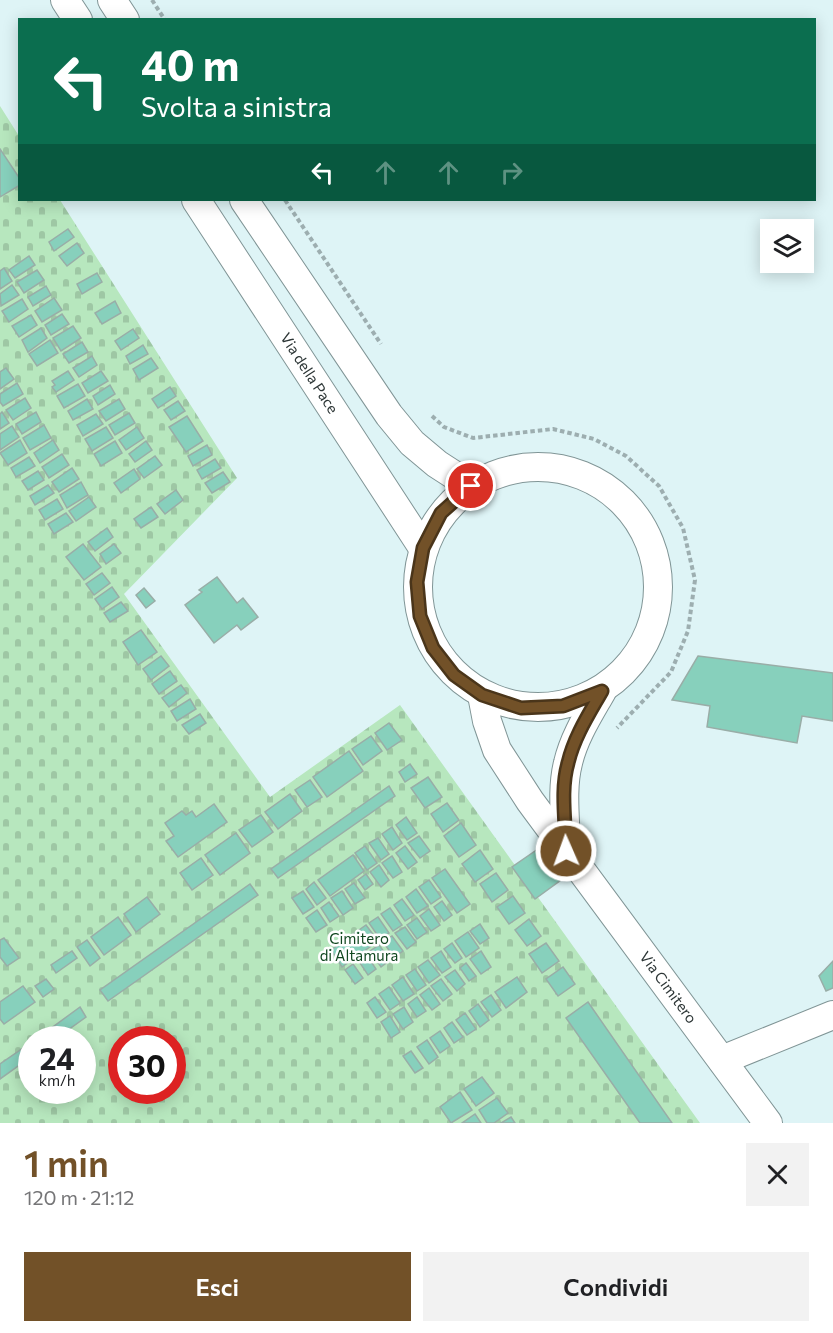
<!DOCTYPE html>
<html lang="it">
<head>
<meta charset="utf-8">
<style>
	body { margin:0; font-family:Commissioner,sans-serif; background:#f2f2f2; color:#202124; height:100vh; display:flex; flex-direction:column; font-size:22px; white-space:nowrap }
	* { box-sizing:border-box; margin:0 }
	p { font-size:20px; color:#757577 }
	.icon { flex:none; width:33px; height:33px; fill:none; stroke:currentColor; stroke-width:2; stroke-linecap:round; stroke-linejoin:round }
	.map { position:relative; height:1123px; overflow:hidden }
	.drawer { display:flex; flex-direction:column; background:#fff; flex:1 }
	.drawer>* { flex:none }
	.guide { position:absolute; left:18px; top:18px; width:798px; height:183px; border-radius:0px; box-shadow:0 3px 15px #0003; background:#0b6e4f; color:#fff; overflow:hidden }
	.fabs { position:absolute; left:760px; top:219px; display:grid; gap:12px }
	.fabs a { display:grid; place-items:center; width:54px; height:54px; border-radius:0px; background:#fff; box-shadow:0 3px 15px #0003; font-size:30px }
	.speed { position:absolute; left:18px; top:1026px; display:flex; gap:12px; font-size:30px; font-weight:700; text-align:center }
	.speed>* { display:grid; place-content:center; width:78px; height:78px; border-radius:50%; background:#fff; box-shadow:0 3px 15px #0003; line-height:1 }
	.speed small { font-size:15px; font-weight:400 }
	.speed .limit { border:9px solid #d22; background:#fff; color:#111 }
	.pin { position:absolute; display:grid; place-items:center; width:51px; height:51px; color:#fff; margin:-26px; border:3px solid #fff; border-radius:50%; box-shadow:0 2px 6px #0007 }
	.me { position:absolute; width:66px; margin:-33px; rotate:358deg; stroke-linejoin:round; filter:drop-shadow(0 0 4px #0008) }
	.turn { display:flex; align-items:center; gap:21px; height:126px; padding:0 24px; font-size:27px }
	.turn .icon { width:78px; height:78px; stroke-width:2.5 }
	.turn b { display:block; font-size:42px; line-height:51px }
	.lanes { display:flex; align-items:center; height:57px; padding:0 24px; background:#0003; justify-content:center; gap:30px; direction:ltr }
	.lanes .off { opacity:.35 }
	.round { display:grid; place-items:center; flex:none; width:63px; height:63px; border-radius:0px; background:#f2f2f2 }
	.overview { display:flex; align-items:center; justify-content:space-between; height:102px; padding:0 24px }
	h1 { font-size:36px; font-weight:600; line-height:45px; color:#725128 }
	.button { display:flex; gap:12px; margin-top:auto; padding:12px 24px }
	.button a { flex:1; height:69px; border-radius:0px; background:#725128; color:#fff; font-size:24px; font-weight:600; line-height:69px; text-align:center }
	.button a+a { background:#f2f2f2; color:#202124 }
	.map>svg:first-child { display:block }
	.cemetery { fill:url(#cemetery-stones); fill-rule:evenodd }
	.building { fill:#87d0bc; stroke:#99ada7; stroke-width:1.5 }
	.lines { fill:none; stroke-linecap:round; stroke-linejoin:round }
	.minor-casing { stroke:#809596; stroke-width:30 }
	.path { stroke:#9daeb0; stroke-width:4; stroke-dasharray:4.5 3; stroke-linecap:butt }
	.minor { stroke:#fff; stroke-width:28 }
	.route-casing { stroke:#4a351a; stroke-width:15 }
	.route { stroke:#725128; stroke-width:10 }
	.labels { text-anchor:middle; stroke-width:5; stroke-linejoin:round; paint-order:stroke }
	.street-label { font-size:15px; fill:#2d3636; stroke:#fff }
	.park-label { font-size:15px; fill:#0f461e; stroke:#fff }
</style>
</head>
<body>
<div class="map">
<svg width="833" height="1123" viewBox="0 0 833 1123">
	<defs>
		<pattern id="cemetery-stones" width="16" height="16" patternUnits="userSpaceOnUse" patternTransform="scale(1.5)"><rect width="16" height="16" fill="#b7e7be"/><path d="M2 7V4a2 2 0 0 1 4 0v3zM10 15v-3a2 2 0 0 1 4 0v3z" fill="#9ec7a4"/></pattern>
	</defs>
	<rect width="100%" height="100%" fill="#def4f6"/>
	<path class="cemetery" d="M 0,106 L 19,136 L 20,200 L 60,200 L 237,478 L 124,594 L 270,797 L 400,705 L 700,1123 L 0,1123 ZM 32,1040 L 82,1040 L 82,1090 L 32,1090 ZM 122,1040 L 172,1040 L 172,1090 L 122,1090 Z"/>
	<g class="building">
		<polygon points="0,149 20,179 20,185 0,197"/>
		<polygon points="68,229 74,237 54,251 49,242"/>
		<polygon points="77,243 84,253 67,266 59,256"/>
		<polygon points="29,256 35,265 15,278 9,270"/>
		<polygon points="4,268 12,281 0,289 0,271"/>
		<polygon points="37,270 44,280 24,293 17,282"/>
		<polygon points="97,273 102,282 82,294 77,284"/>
		<polygon points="12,285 19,295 1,306 0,294"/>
		<polygon points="46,286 51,295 33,306 28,297"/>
		<polygon points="54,298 62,310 42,322 35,311"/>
		<polygon points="22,299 28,309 9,322 2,311"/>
		<polygon points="115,301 121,313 102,324 95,313"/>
		<polygon points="62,314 69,324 51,335 45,325"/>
		<polygon points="31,315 37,325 19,337 12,326"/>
		<polygon points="73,326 81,338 61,351 53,338"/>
		<polygon points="41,328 47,338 28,352 22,340"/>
		<polygon points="133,329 139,338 121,350 115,341"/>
		<polygon points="50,340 58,353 37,366 29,354"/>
		<polygon points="82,342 88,352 69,363 63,354"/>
		<polygon points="143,345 148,354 130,364 126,356"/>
		<polygon points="92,356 97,365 79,377 73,368"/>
		<polygon points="151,358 158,368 139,380 133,369"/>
		<polygon points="6,368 14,379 0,389 0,372"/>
		<polygon points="68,371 74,380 56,392 52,387 55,385 52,381"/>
		<polygon points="101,371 108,381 88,393 82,383"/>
		<polygon points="17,383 23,394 3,406 0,402 0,394"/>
		<polygon points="78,384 85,396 64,408 57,396"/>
		<polygon points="110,385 115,394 98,405 93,396"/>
		<polygon points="170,387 176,396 158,408 152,399"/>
		<polygon points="25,398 31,408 13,420 6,410"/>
		<polygon points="87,399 93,409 73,420 68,411"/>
		<polygon points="119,399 125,409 106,421 99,411"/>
		<polygon points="178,401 185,411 171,420 164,410"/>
		<polygon points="2,412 9,423 0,429 0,414"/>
		<polygon points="36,412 41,422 22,434 16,424"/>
		<polygon points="129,413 135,423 115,435 109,425"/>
		<polygon points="96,414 103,424 83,436 77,425"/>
		<polygon points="187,416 203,441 186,452 169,427"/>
		<polygon points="44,425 51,438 30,450 23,438"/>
		<polygon points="12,426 19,437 0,450 0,434"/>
		<polygon points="106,427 113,438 92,451 85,439"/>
		<polygon points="137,427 144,438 126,450 119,440"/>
		<polygon points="20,440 27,453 8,465 0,453"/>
		<polygon points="53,440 59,450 40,463 34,453"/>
		<polygon points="115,441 122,453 101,466 94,454"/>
		<polygon points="146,441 152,450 135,462 129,454"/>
		<polygon points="207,445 212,455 193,466 188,456"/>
		<polygon points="62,454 69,465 49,478 42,467"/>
		<polygon points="155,456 162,465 144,478 137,469"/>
		<polygon points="29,457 35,466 16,477 11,468"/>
		<polygon points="215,459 221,468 202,479 197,470"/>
		<polygon points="72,468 79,479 59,492 52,482"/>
		<polygon points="134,469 140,479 121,493 114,483"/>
		<polygon points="38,471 44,480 28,490 22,481"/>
		<polygon points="223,472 230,482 212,493 205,483"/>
		<polygon points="81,482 88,495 67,508 60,495"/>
		<polygon points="48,485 54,493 35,505 30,496"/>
		<polygon points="176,490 183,500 165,514 157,504"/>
		<polygon points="89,497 96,507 76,521 69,511"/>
		<polygon points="57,499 63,509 45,520 39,510"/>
		<polygon points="151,507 158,517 141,528 134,519"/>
		<polygon points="66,513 73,522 54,534 48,524"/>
		<polygon points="107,528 113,537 95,551 88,542"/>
		<polygon points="83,544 101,567 84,580 66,557"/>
		<polygon points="114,544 121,553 106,564 100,554"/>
		<polygon points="102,573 110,583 94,595 86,584"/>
		<polygon points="217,577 237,603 243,598 258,617 241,630 237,625 214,643 185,605 202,592 199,590"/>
		<polygon points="112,587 119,597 102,609 95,599"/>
		<polygon points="144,588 155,601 146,608 136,595"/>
		<polygon points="121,602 128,611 110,622 104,613"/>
		<polygon points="141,630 157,652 138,665 123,642"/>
		<polygon points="161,656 169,666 151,680 143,669"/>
		<polygon points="698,656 833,673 833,721 802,716 797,743 707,727 710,706 672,700"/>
		<polygon points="170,671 177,681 159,694 152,684"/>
		<polygon points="181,685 187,693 169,707 162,698"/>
		<polygon points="190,699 196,709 177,721 171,711"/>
		<polygon points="200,714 206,723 189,734 182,725"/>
		<polygon points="389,723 402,740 387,750 375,733"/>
		<polygon points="371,736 382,751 363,765 352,749"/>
		<polygon points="349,751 363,771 327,797 313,777"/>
		<polygon points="410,764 417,774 405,782 399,772"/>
		<polygon points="428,777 442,797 425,808 411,788"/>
		<polygon points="310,780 322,797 307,807 295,790"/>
		<polygon points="389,786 395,796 278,878 271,869"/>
		<polygon points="290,794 302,811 278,829 265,812"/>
		<polygon points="447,803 459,820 443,832 431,814"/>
		<polygon points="214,804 227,822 178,857 166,841 174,836 165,823 182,811 186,815 192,811 196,817"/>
		<polygon points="261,815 273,832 252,847 239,830"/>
		<polygon points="406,817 417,833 407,840 396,825"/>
		<polygon points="461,823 476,845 459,857 444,836"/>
		<polygon points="392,827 402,843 393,850 382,834"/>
		<polygon points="236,833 250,853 220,875 205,855"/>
		<polygon points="419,836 430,851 420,858 408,843"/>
		<polygon points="378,838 389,854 381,860 369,843"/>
		<polygon points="365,846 377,863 367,870 355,853"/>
		<polygon points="405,846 417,862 408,869 396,853"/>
		<polygon points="538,849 561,880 535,899 512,867"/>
		<polygon points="480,850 493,869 475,882 462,864"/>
		<polygon points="353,855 364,871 330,896 318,880"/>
		<polygon points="392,856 402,872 393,878 382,863"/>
		<polygon points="201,858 213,875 192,890 180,873"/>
		<polygon points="379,865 389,880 381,887 370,872"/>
		<polygon points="445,869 470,904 457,913 432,878"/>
		<polygon points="496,873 508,890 492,902 480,884"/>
		<polygon points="366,874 373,884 365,890 358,880"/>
		<polygon points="429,880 441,897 431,904 419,887"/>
		<polygon points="314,882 326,898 317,905 306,889"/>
		<polygon points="354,883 365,898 355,904 345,889"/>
		<polygon points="250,884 258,895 108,1001 100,990"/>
		<polygon points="416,889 428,906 417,913 406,897"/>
		<polygon points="303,891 314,907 303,914 292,898"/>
		<polygon points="342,891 353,908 343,915 331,898"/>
		<polygon points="513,896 525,913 509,924 497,907"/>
		<polygon points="147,897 160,914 136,932 124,914"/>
		<polygon points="402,899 414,915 405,921 394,905"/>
		<polygon points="442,901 452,915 444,921 434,907"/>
		<polygon points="329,902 339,916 330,922 321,908"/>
		<polygon points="390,908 402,925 393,931 381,914"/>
		<polygon points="429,909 440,925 431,931 420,916"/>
		<polygon points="317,910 327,925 316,932 306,918"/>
		<polygon points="118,917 131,935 104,955 91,937"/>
		<polygon points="378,917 389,933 380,939 369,923"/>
		<polygon points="417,918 427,932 417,939 407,925"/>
		<polygon points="529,919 541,936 527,946 515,930"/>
		<polygon points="480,924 489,938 480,944 470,931"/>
		<polygon points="366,925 378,941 342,967 331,950"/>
		<polygon points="405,927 416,942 407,949 395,933"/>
		<polygon points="468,932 479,948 466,957 455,941"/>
		<polygon points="392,936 403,951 394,957 383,942"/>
		<polygon points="4,938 19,958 7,966 0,957 0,940"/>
		<polygon points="87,940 100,958 90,966 77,947"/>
		<polygon points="452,943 462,958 455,963 444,949"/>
		<polygon points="546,943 559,961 542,973 529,954"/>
		<polygon points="379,945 390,960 381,967 370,951"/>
		<polygon points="72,951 77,958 56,973 51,965"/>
		<polygon points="441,951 451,967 442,973 431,958"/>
		<polygon points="481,951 491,967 481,974 470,959"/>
		<polygon points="366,954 376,969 368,975 358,960"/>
		<polygon points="428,960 440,975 429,983 418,967"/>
		<polygon points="833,961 833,988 826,991 819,976"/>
		<polygon points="466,963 476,976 469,981 460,968"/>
		<polygon points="353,964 363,978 355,984 345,970"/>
		<polygon points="563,967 575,984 558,996 546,979"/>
		<polygon points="415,969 426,985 417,991 406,975"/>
		<polygon points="455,970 465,984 457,991 445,977"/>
		<polygon points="403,977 414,994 403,1001 392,985"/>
		<polygon points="517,977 527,992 506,1008 495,992"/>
		<polygon points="46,979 54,989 43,997 35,986"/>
		<polygon points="441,979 452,994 443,1001 431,986"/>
		<polygon points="23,986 35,1002 4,1024 0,1019 0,1002"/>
		<polygon points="389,987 400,1003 390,1010 379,994"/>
		<polygon points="429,988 440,1004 432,1010 420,995"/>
		<polygon points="491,995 501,1010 492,1017 481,1002"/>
		<polygon points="375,997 386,1012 377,1018 367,1003"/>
		<polygon points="417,997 426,1011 417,1017 408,1004"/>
		<polygon points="588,1002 672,1123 640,1123 566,1018"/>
		<polygon points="478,1004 489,1020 480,1027 469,1011"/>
		<polygon points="80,1007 86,1017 54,1040 35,1040"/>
		<polygon points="404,1007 413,1022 403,1029 393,1014"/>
		<polygon points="465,1013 476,1029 467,1035 456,1020"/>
		<polygon points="390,1016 400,1032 391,1038 381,1022"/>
		<polygon points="452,1022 463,1037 454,1043 444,1028"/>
		<polygon points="440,1031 450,1046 440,1053 430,1038"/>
		<polygon points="427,1040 438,1057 429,1064 417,1047"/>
		<polygon points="32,1042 32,1056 0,1079 0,1064"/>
		<polygon points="411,1051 423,1068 415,1073 403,1056"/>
		<polygon points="482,1077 494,1093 476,1106 464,1089"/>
		<polygon points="460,1092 472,1110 451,1123 440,1107"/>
		<polygon points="497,1098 508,1113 494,1123 487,1123 479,1110"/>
		<polygon points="475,1114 481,1123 462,1123"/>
		<polygon points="511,1117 515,1123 501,1123"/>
	</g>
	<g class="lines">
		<g class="minor-casing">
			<g id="minor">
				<polyline points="65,0 78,20"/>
				<polyline points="112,0 125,20"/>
				<path id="s1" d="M 196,200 L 423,548"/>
				<polyline points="244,200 389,415 412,443 437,464 471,486"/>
				<circle cx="538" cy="587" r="120"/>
				<path id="s2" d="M 482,695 L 487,721 L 497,750 L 530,801 L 768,1123"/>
				<path d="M 566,851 C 566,823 561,790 568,763 C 574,737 589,714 602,691"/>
				<polyline points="722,1060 833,1015"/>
			</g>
		</g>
		<g class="path">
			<polyline points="152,0 165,20"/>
			<polyline points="285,200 381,344"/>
			<polyline points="432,416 444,427 473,438 553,429 594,439 626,456 659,486 683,528 695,580 688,631 671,672 617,728"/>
		</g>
		<use href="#minor" class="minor"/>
	</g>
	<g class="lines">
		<g class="route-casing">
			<path id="route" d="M 471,486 L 441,513 L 423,548 L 417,582 L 420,616 L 433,648 L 454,675 L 482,695 L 521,708 L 563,706 L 602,691 C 589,714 574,737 568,763 C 560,790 566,823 566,851"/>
		</g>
		<use href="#route" class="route"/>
	</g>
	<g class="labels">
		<g class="street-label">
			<text dy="5" stroke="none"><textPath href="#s1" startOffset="207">Via della Pace</textPath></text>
			<text dy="5" stroke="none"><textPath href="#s2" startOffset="350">Via Cimitero</textPath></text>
		</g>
		<g class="park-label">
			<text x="359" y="944">Cimitero<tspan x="359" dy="17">di Altamura</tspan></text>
		</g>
	</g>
</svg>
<div class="fabs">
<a><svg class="icon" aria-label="layers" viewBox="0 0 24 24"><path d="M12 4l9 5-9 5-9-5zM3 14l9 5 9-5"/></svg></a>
</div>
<div class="speed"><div>24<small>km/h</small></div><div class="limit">30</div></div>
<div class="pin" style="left:471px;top:486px;background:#d93025"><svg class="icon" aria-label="arrive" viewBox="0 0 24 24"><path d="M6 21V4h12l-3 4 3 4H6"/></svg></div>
<svg class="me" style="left:566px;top:851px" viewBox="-20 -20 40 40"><circle r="17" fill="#725128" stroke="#fff" stroke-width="3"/><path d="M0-11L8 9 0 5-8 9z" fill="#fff"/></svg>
<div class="guide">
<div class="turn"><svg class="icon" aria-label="left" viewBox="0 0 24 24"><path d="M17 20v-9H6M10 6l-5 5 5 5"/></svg><div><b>40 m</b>Svolta a sinistra</div></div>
<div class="lanes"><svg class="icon" aria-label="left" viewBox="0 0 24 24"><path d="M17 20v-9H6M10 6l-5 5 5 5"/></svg><svg class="icon off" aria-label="ahead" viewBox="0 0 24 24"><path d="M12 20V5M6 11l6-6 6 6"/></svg><svg class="icon off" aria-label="ahead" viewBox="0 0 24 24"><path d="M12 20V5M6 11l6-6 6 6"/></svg><svg class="icon off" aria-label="right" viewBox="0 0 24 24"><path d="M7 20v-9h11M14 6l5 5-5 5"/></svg></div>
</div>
</div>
<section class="drawer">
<div class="overview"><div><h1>1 min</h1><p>120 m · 21:12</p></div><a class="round"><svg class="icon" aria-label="close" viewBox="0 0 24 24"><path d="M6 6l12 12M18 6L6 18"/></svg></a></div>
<div class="button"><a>Esci</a><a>Condividi</a></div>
</section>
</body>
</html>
